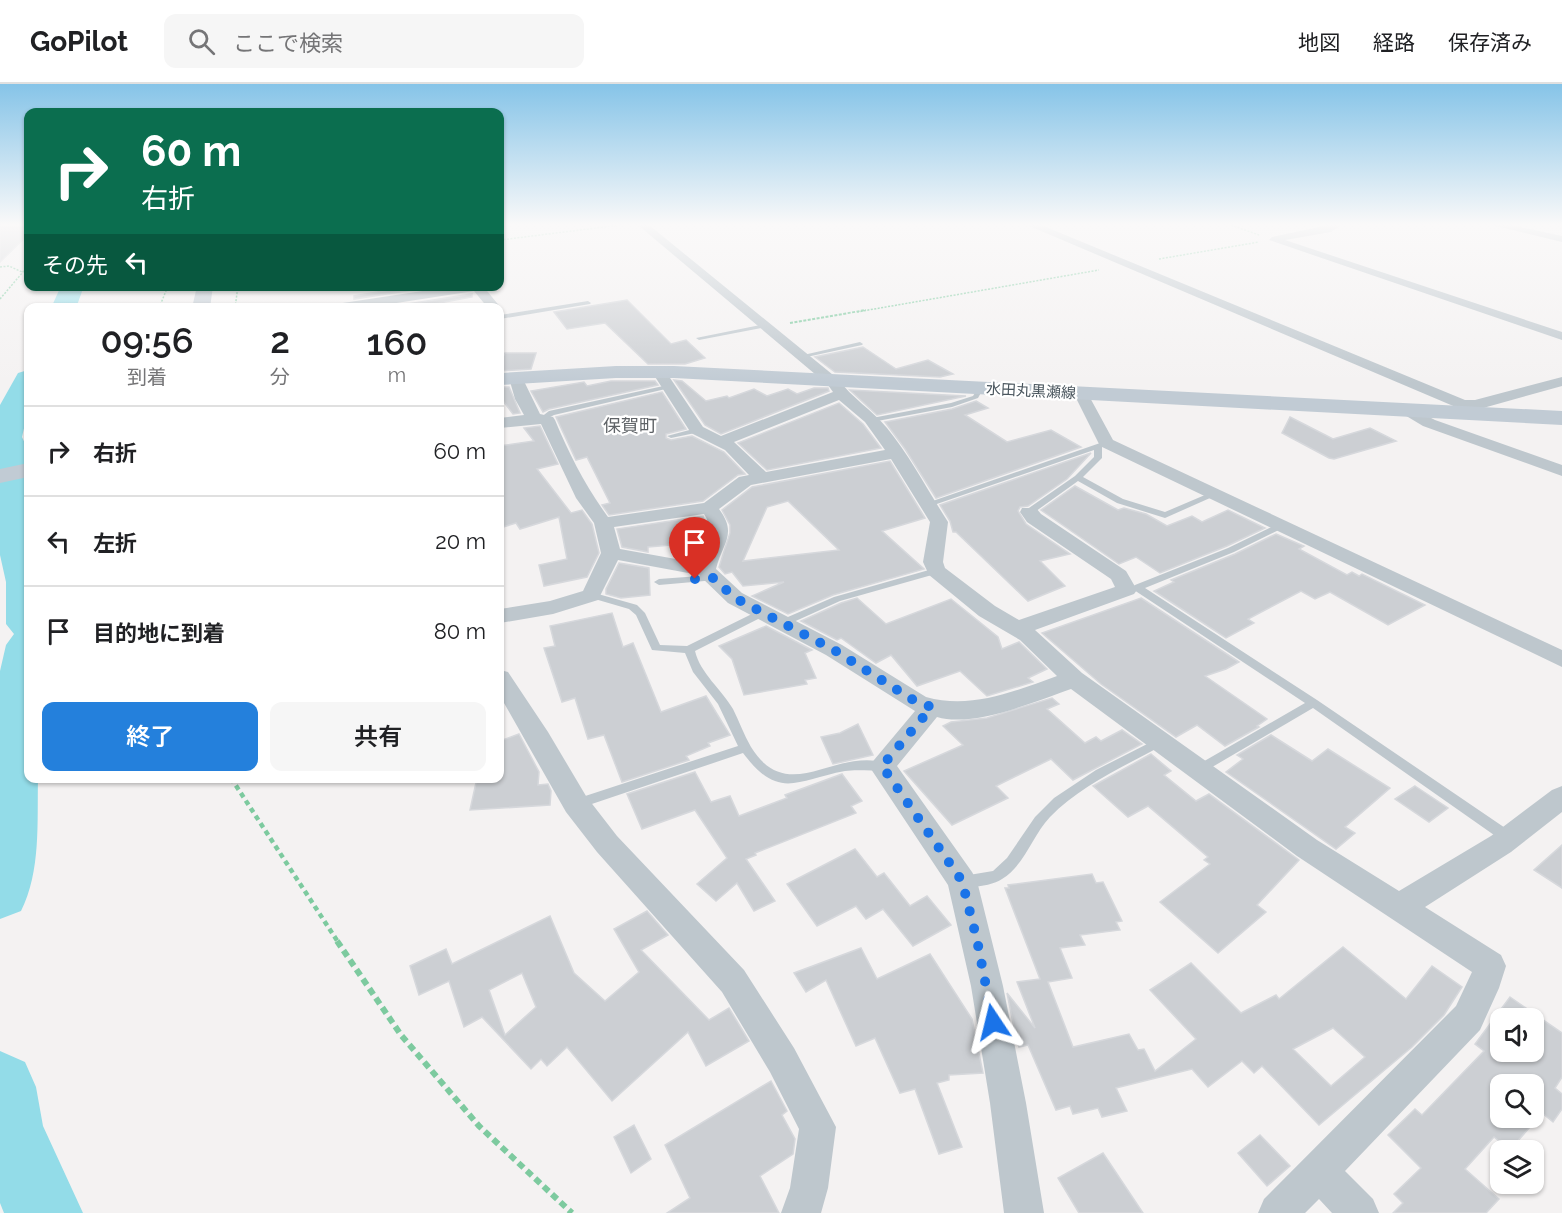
<!DOCTYPE html>
<html lang="ja">
<head>
<meta charset="utf-8">
<style>
	body { margin:0; font-family:Raleway,"Noto Sans JP",sans-serif; background:#f6f6f6; color:#202124; height:100vh; display:flex; flex-direction:column; font-size:22px; white-space:nowrap }
	* { box-sizing:border-box; margin:0 }
	p { font-size:20px; color:#757577 }
	.icon { flex:none; width:33px; height:33px; fill:none; stroke:currentColor; stroke-width:2; stroke-linecap:round; stroke-linejoin:round }
	.map { position:relative; flex:1; overflow:hidden }
	.drawer { position:absolute; left:24px; top:219px; width:480px; height:480px; display:flex; flex-direction:column; background:#fff; border-radius:12px; box-shadow:0 2px 4px #0004 }
	.drawer>* { flex:none }
	.guide { position:absolute; left:24px; top:24px; width:480px; height:183px; border-radius:12px; box-shadow:0 2px 4px #0004; background:#0b6e4f; color:#fff; overflow:hidden }
	.buttons { position:absolute; left:1490px; top:924px; display:grid; gap:12px }
	.buttons a { display:grid; place-items:center; width:54px; height:54px; border-radius:12px; background:#fff; box-shadow:0 2px 4px #0004; font-size:30px }
	.pin { position:absolute; display:grid; place-items:center; width:51px; height:51px; color:#fff; margin:-62px -26px; border-radius:50% 50% 50% 0; rotate:-45deg; box-shadow:0 0 6px #0007 }
	.pin .icon { rotate:45deg }
	.me { position:absolute; width:66px; margin:-33px; rotate:350deg; stroke-linejoin:round; filter:drop-shadow(0 0 4px #0008) }
	.turn { display:flex; align-items:center; gap:21px; height:126px; padding:0 18px; font-size:27px }
	.turn .icon { width:78px; height:78px; stroke-width:2.5 }
	.turn b { display:block; font-size:42px; line-height:51px }
	.then { display:flex; align-items:center; height:57px; padding:0 18px; background:#0003; gap:12px; font-size:22px }
	.eta { display:flex; justify-content:space-evenly; align-items:center; height:102px; text-align:center }
	.eta b { font-size:36px; font-weight:600; line-height:42px }
	.action { display:flex; gap:12px; margin-top:auto; padding:12px 18px }
	.action a { flex:1; height:69px; border-radius:12px; background:#2480dc; color:#fff; font-size:24px; font-weight:600; line-height:69px; text-align:center }
	.action a+a { background:#f6f6f6; color:#202124 }
	ul { padding:0; list-style:none }
	li { display:flex; align-items:center; gap:18px; height:90px; padding:0 18px; border-top:2px solid #e0e0e0 }
	li div { flex:1 }
	li b { display:block; font-size:22px }
	li em { font-style:normal }
	header { display:flex; align-items:center; gap:36px; box-sizing:border-box; height:84px; padding:0 30px; background:#fff; border-bottom:2px solid #e0e0e0 }
	header strong { font-size:28px }
	nav { display:flex; gap:33px; margin-inline-start:auto; font-size:21px }
	.search { width:420px; height:54px; background:#f6f6f6; display:flex; align-items:center; gap:15px; box-sizing:border-box; padding:0 21px; border-radius:12px; color:#757577; font-size:22px }
	.map>svg:first-child { display:block }
	.lines { fill:none; stroke-linecap:round; stroke-linejoin:round }
	.river { fill:#93dce8; fill-rule:evenodd }
	.building { fill:#cccfd3; stroke:#d6d8dc; stroke-width:1.5; fill-rule:evenodd }
	.path-far3 { stroke:#7dca9f; stroke-width:1.5; stroke-dasharray:2 1.5; stroke-linecap:butt }
	.path-far2 { stroke:#7dca9f; stroke-width:2; stroke-dasharray:3 1.5; stroke-linecap:butt }
	.path-far1 { stroke:#7dca9f; stroke-width:4.5; stroke-dasharray:5 4; stroke-linecap:butt }
	.path { stroke:#7dca9f; stroke-width:6; stroke-dasharray:7 4.5; stroke-linecap:butt }
	.lane { fill:#bec7cd; fill-rule:evenodd }
	.street { fill:#bec7cd; fill-rule:evenodd }
	.secondary { fill:#c1cbd4; fill-rule:evenodd }
	.route { stroke:#1a73e8; stroke-width:10; stroke-dasharray:0 18 }
	.labels { text-anchor:middle; stroke-width:4.5; stroke-linejoin:round; paint-order:stroke }
	.far-street-label { font-size:15px; fill:#4a565e; stroke:#fff }
	.far-quarter-label { font-size:18px; fill:#5e6266; stroke:#fff }
</style>
</head>
<body>
<header>
<strong>GoPilot</strong>
<div class="search"><svg class="icon" aria-label="search" viewBox="0 0 24 24"><circle cx="10" cy="10" r="6"/><path d="M15 15l6 6"/></svg>ここで検索</div>
<nav><a>地図</a><a>経路</a><a>保存済み</a></nav>
</header>
<div class="map">
<svg width="1562" height="1129" viewBox="0 0 1562 1129">
	<rect width="100%" height="100%" fill="#f4f2f2"/>
	<g class="lines">
		<g class="river">
			<polygon points="61,202 84,202 76,224 51,224"/>
			<path d="M 28,286 L 28,327 L 22,353 L 28,366 L 28,694 L 38,694 C 37,739 41,787 21,827 L 0,835 L 0,587 L 6,561 L 14,550 L 6,540 L 6,498 L 0,471 L 0,321 L 18,289 Z"/>
			<polygon points="0,967 25,978 36,1003 43,1042 83,1129 4,1129 0,1119"/>
		</g>
	</g>
	<g class="building">
		<polygon points="28,141 28,151 0,178 0,143"/>
		<polygon points="413,202 438,202 354,215 354,212"/>
		<polygon points="472,210 472,213 413,224 382,224"/>
		<polygon points="627,216 671,260 686,256 705,274 685,280 648,280 605,239 567,245 554,228"/>
		<polygon points="863,263 896,285 928,276 953,290 940,293 835,288 815,273"/>
		<polygon points="505,269 536,269 531,285 500,287 500,279"/>
		<polygon points="674,296 682,297 706,317 727,312 729,314 754,305 767,312 788,305 797,310 814,304 828,304 829,307 721,350 705,341"/>
		<polygon points="611,297 655,297 658,301 549,325 543,328 531,307 584,298 587,302"/>
		<polygon points="500,303 509,303 520,329 513,330 500,313"/>
		<polygon points="850,306 966,312 877,331"/>
		<polygon points="662,308 686,345 666,350 666,354 671,356 692,352 724,368 745,390 738,391 703,417 609,431 602,421 610,419 587,373 576,376 556,333"/>
		<polygon points="976,317 988,324 965,331 1007,358 1051,346 1081,363 936,414 905,365 885,338 952,325"/>
		<polygon points="839,319 863,340 881,364 767,386 738,359"/>
		<polygon points="1290,333 1333,355 1370,344 1396,357 1334,375 1329,374 1282,349"/>
		<polygon points="540,342 558,380 537,385 571,429 582,426 592,440 599,469 587,493 544,502 539,481 567,475 559,433 520,445 516,439 500,444 500,362 534,357 524,344"/>
		<polygon points="1091,369 1067,395 1028,422 1020,423 1018,427 1026,440 1070,470 1040,477 1065,502 1028,517 956,448 953,448 950,437 940,421"/>
		<path d="M 890,377 L 925,434 L 882,447 L 924,485 L 833,511 L 788,530 L 752,512 L 784,498 L 743,502 L 732,488 L 725,490 L 719,483 L 730,449 L 730,441 L 722,426 L 752,403 ZM 788,417 L 839,466 L 743,477 L 767,423 Z"/>
		<polygon points="1075,402 1118,426 1124,424 1146,430 1167,442 1192,432 1202,438 1228,426 1265,444 1227,462 1160,489 1136,473 1119,480 1041,426"/>
		<polygon points="703,432 707,448 701,465 696,459 648,463 648,468 622,463 617,445"/>
		<polygon points="1276,450 1304,462 1299,465 1347,491 1352,488 1359,492 1362,490 1425,521 1388,541 1330,508 1315,515 1301,507 1248,535 1254,539 1226,554 1154,507 1174,498 1171,496 1235,470"/>
		<polygon points="619,479 649,484 650,511 621,514 606,510 606,505"/>
		<polygon points="857,514 886,540 951,515 998,553 1002,565 1019,558 1047,585 1028,594 1033,598 987,612 960,587 917,602 891,571 876,579 841,554 837,556 801,537 841,519"/>
		<polygon points="1141,514 1239,578 1226,585 1205,592 1267,635 1257,642 1259,643 1225,662 1197,641 1176,653 1101,600 1042,549"/>
		<polygon points="612,529 623,563 633,559 661,628 706,612 730,651 708,659 710,662 686,672 689,676 622,698 604,651 588,655 575,614 562,618 544,564 555,562 550,542"/>
		<polygon points="766,542 812,566 805,569 816,594 805,596 807,600 744,611 732,575 719,562"/>
		<polygon points="1052,614 1059,620 1047,625 1085,659 1096,653 1101,657 1122,646 1142,660 1073,696 1051,675 996,702 1008,714 952,741 904,687 963,661 943,642 951,638 987,634"/>
		<polygon points="858,640 873,671 833,680 821,653 840,649"/>
		<polygon points="519,650 539,688 538,701 548,700 551,707 550,721 470,726 477,694 500,694 500,657"/>
		<polygon points="1271,651 1312,677 1328,665 1390,704 1345,743 1355,749 1336,765 1226,688 1243,675 1237,671"/>
		<polygon points="1151,670 1171,687 1164,691 1196,717 1209,710 1299,776 1257,821 1266,828 1218,869 1160,818 1210,780 1204,776 1208,773 1148,722 1128,733 1093,702"/>
		<polygon points="695,688 711,718 730,712 739,732 787,714 785,711 842,690 862,717 851,722 856,729 755,769 756,771 746,775 775,817 754,827 737,799 716,817 697,800 727,774 695,726 642,745 627,710"/>
		<polygon points="1415,702 1448,724 1429,738 1395,715"/>
		<polygon points="1562,761 1562,804 1534,786"/>
		<polygon points="855,765 877,793 884,789 910,822 927,812 951,841 913,862 883,825 866,835 856,822 817,842 787,800"/>
		<path d="M 1092,790 L 1096,799 L 1103,798 L 1122,837 L 1116,838 L 1120,846 L 1080,851 L 1085,861 L 1060,864 L 1072,894 L 1048,898 L 1073,963 L 1129,950 L 1138,966 L 1144,965 L 1155,987 L 1196,955 L 1150,906 L 1191,879 L 1241,929 L 1276,911 L 1279,915 L 1343,863 L 1406,915 L 1432,882 L 1462,903 L 1444,931 L 1412,963 L 1319,1041 L 1262,982 L 1254,989 L 1242,977 L 1208,1003 L 1192,985 L 1116,1004 L 1127,1027 L 1102,1033 L 1098,1024 L 1073,1030 L 1070,1022 L 1056,1026 L 1028,961 L 1019,963 L 1015,949 L 1007,909 L 1035,944 L 1017,898 L 1040,895 L 1005,804 L 1009,804 L 1008,801 ZM 1333,944 L 1365,973 L 1331,1002 L 1293,965 Z"/>
		<path d="M 647,827 L 668,851 L 641,866 L 709,936 L 729,924 L 749,957 L 706,982 L 688,948 L 612,1017 L 567,963 L 547,982 L 541,975 L 531,985 L 482,933 L 464,943 L 449,897 L 419,911 L 410,882 L 446,865 L 452,880 L 550,832 L 574,889 L 605,917 L 639,888 L 614,845 ZM 522,889 L 536,923 L 505,951 L 489,906 Z"/>
		<polygon points="861,864 877,895 930,870 972,935 983,989 949,991 949,996 937,999 962,1063 939,1070 915,1005 900,1009 875,954 856,962 826,896 806,908 794,889"/>
		<path d="M 1510,913 L 1562,949 L 1562,993 L 1555,1004 L 1562,1010 L 1562,1025 L 1553,1038 L 1542,1029 L 1510,1066 L 1494,1053 L 1465,1085 L 1499,1115 L 1486,1129 L 1393,1129 L 1403,1119 L 1394,1110 L 1421,1084 L 1388,1051 L 1415,1025 L 1422,1031 L 1484,967 L 1475,960 ZM 1500,934 L 1533,934 L 1533,968 L 1500,968 ZM 1500,1000 L 1533,1000 L 1533,1034 L 1500,1034 Z"/>
		<polygon points="771,997 787,1027 782,1031 795,1055 793,1070 760,1092 779,1129 667,1129 690,1114 665,1061"/>
		<polygon points="634,1041 651,1075 631,1089 614,1053"/>
		<polygon points="1260,1051 1290,1082 1267,1102 1238,1069"/>
		<polygon points="1103,1069 1143,1129 1079,1129 1058,1094"/>
	</g>
	<g class="lines">
		<g class="path-far3">
			<polyline points="1231,141 1259,151"/>
			<polyline points="500,156 620,141"/>
			<polyline points="1159,175 1259,158"/>
			<polyline points="0,183 9,182 22,188"/>
			<polyline points="0,215 28,182"/>
			<polyline points="159,224 168,202"/>
			<polyline points="235,224 238,202"/>
			<polyline points="857,228 1099,186"/>
		</g>
		<polyline class="path-far2" points="790,239 866,226"/>
		<polyline class="path-far1" points="231,694 338,858"/>
		<polyline class="path" points="337,857 401,951 479,1042 572,1129"/>
		<g class="lane">
			<polygon points="588,217 591,219 590,220 500,235 500,231"/>
			<polygon points="765,240 767,241 767,243 699,256 696,254"/>
			<polygon points="860,258 863,260 862,261 802,274 799,272"/>
			<polygon points="668,301 671,303 670,304 554,331 544,336 540,334 549,327"/>
			<polygon points="980,303 983,305 978,314 952,323 872,338 868,336 872,334 951,319 973,312 978,304"/>
			<polygon points="697,344 701,346 700,348 671,354 667,352"/>
			<polygon points="1103,358 1107,360 1102,363 1102,374 1083,393 1123,415 1165,428 1212,408 1215,407 1219,410 1165,434 1117,419 1078,397 1032,430 1026,430 1026,426 1075,392 1094,373 1094,366 931,422 925,422 924,420"/>
			<polygon points="1282,438 1285,439 1285,443 1234,468 1145,504 1317,616 1514,750 1516,754 1514,758 1509,759 1504,758 1313,624 1202,689 1198,691 1194,689 1192,686 1194,683 1305,619 1131,504 1135,501 1228,464"/>
			<polygon points="936,484 939,485 941,487 939,489 840,517 789,540 781,540 780,538 781,536 834,513"/>
			<polygon points="713,491 716,492 718,494 716,496 659,501 654,498 659,495"/>
			<path d="M 591,508 L 637,521 L 645,529 L 660,561 L 687,562 L 758,527 L 766,527 L 767,529 L 766,531 L 695,567 C 700,589 722,606 733,625 C 739,637 744,651 751,663 C 788,723 835,663 886,679 L 888,682 L 886,685 C 876,688 858,685 845,687 C 796,696 779,717 743,669 L 577,725 L 573,724 L 571,720 L 573,716 L 738,662 L 718,620 L 693,588 L 685,569 L 652,566 L 636,531 L 629,525 L 588,513 L 586,511 Z"/>
			<path d="M 1159,654 L 1163,655 L 1165,658 L 1163,661 C 1125,682 1081,701 1050,733 C 1032,752 1025,781 1002,795 C 992,802 969,805 957,801 L 955,797 L 957,793 L 993,787 L 1007,774 L 1035,733 L 1054,714 L 1096,686 Z"/>
		</g>
		<g class="street">
			<path d="M 638,141 L 649,141 L 838,295 C 852,314 872,326 887,344 C 910,372 928,407 948,438 L 943,478 L 945,484 L 995,522 L 1019,536 L 1115,503 L 1111,495 L 1027,438 L 1020,428 L 1022,424 L 1036,424 L 1041,430 L 1126,487 L 1137,506 L 1134,510 L 1035,546 L 1082,589 L 1317,756 L 1399,807 L 1491,752 L 1552,706 L 1562,702 L 1562,728 L 1511,768 L 1425,823 L 1501,871 L 1506,882 L 1499,904 L 1480,946 L 1345,1087 L 1373,1115 L 1379,1129 L 1332,1129 L 1319,1115 L 1305,1129 L 1258,1129 L 1264,1115 L 1456,922 L 1472,888 L 1297,772 L 1071,605 C 1036,617 974,644 937,633 L 897,682 L 972,788 L 977,797 L 1003,902 L 1026,1019 L 1044,1129 L 1004,1129 L 990,1019 L 971,902 L 948,801 L 869,682 L 915,627 L 826,571 L 728,519 L 699,491 L 618,476 L 598,516 L 553,530 L 500,539 L 500,525 L 550,517 L 583,507 L 601,469 L 594,439 L 576,414 L 541,340 L 500,344 L 500,334 L 524,331 L 515,315 L 509,294 L 511,291 L 521,291 L 540,330 L 553,333 L 555,336 C 569,370 586,403 608,433 L 704,419 L 739,393 L 749,391 L 725,366 L 691,349 L 652,288 L 654,285 L 664,285 L 703,343 L 721,352 L 833,308 L 828,301 ZM 839,316 L 865,338 L 885,366 L 766,388 L 734,358 ZM 891,375 L 930,438 L 923,478 L 929,491 L 979,532 L 1020,556 L 1057,592 C 1015,607 971,626 926,613 L 842,561 L 742,509 L 716,485 C 722,460 738,450 719,425 L 751,401 ZM 704,430 C 716,448 704,461 698,479 L 620,465 L 614,443 Z"/>
			<polygon points="1027,141 1041,141 1465,316 1475,316 1562,293 1562,302 1476,326 1458,324"/>
			<polygon points="1328,141 1341,141 1331,148 1285,156 1562,248 1562,256 1269,156 1272,153"/>
			<polygon points="1492,141 1511,141 1562,152 1562,158"/>
			<polygon points="456,202 483,202 501,224 500,226 500,224 488,224 474,207 364,224 330,224 336,220"/>
			<polygon points="1081,306 1088,310 1113,356 1562,566 1562,583 1100,362 1074,310"/>
			<polygon points="1408,322 1435,336 1562,381 1562,392 1423,342 1403,330 1400,327 1403,324"/>
			<polygon points="500,586 508,588 548,648 586,712 617,752 744,886 794,964 836,1043 828,1104 821,1129 781,1129 790,1104 799,1045 770,988 722,908 597,768 566,728 500,612"/>
		</g>
		<g class="secondary">
			<polygon points="197,202 213,202 210,224 192,224"/>
			<polygon points="616,282 674,282 1562,327 1562,341 674,294 616,294 500,301 500,289"/>
			<polygon points="28,379 28,393 0,399 0,385"/>
		</g>
	</g>
	<linearGradient id="sky" x2="0" y2="1"><stop stop-color="#86c4e8"/><stop offset="0.47" stop-color="#faf9f9"/><stop offset="1" stop-color="#faf9f9" stop-opacity="0"/></linearGradient>
	<rect width="1562" height="299" fill="url(#sky)"/>
	<g class="lines">
		<polyline class="route" points="695,495 713,494 735,514 834,566 918,619 932,623 882,682 962,797 977,856 993,938"/>
	</g>
	<g class="labels">
		<g class="far-street-label">
			<text transform="translate(1031 307) rotate(3)" y="5">水田丸黒瀬線</text>
		</g>
		<g class="far-quarter-label">
			<text x="630" y="348">保賀町</text>
		</g>
	</g>
</svg>
<div class="buttons">
<a><svg class="icon" aria-label="sound" viewBox="0 0 24 24"><path d="M4 9h4l5-4v14l-5-4H4zM17 9q2 3 0 6"/></svg></a>
<a><svg class="icon" aria-label="search" viewBox="0 0 24 24"><circle cx="10" cy="10" r="6"/><path d="M15 15l6 6"/></svg></a>
<a><svg class="icon" aria-label="layers" viewBox="0 0 24 24"><path d="M12 4l9 5-9 5-9-5zM3 14l9 5 9-5"/></svg></a>
</div>
<div class="pin" style="left:695px;top:495px;background:#d93025"><svg class="icon" aria-label="arrive" viewBox="0 0 24 24"><path d="M6 21V4h12l-3 4 3 4H6"/></svg></div>
<svg class="me" style="left:993px;top:938px" viewBox="-20 -20 40 40"><path d="M0-17L14 15 0 8-14 15z" fill="#1a73e8" stroke="#fff" stroke-width="4"/></svg>
<div class="guide">
<div class="turn"><svg class="icon" aria-label="right" viewBox="0 0 24 24"><path d="M7 20v-9h11M14 6l5 5-5 5"/></svg><div><b>60 m</b>右折</div></div>
<div class="then">その先<svg class="icon" aria-label="left" viewBox="0 0 24 24"><path d="M17 20v-9H6M10 6l-5 5 5 5"/></svg></div>
</div>
<section class="drawer">
<div class="eta">
<div><b>09:56</b><p>到着</p></div>
<div><b>2</b><p>分</p></div>
<div><b>160</b><p>m</p></div>
</div>
<ul>
<li><svg class="icon" aria-label="right" viewBox="0 0 24 24"><path d="M7 20v-9h11M14 6l5 5-5 5"/></svg><div><b>右折</b></div><em>60 m</em></li>
<li><svg class="icon" aria-label="left" viewBox="0 0 24 24"><path d="M17 20v-9H6M10 6l-5 5 5 5"/></svg><div><b>左折</b></div><em>20 m</em></li>
<li><svg class="icon" aria-label="arrive" viewBox="0 0 24 24"><path d="M6 21V4h12l-3 4 3 4H6"/></svg><div><b>目的地に到着</b></div><em>80 m</em></li>
</ul>
<div class="action"><a>終了</a><a>共有</a></div>
</section>
</div>
</body>
</html>
